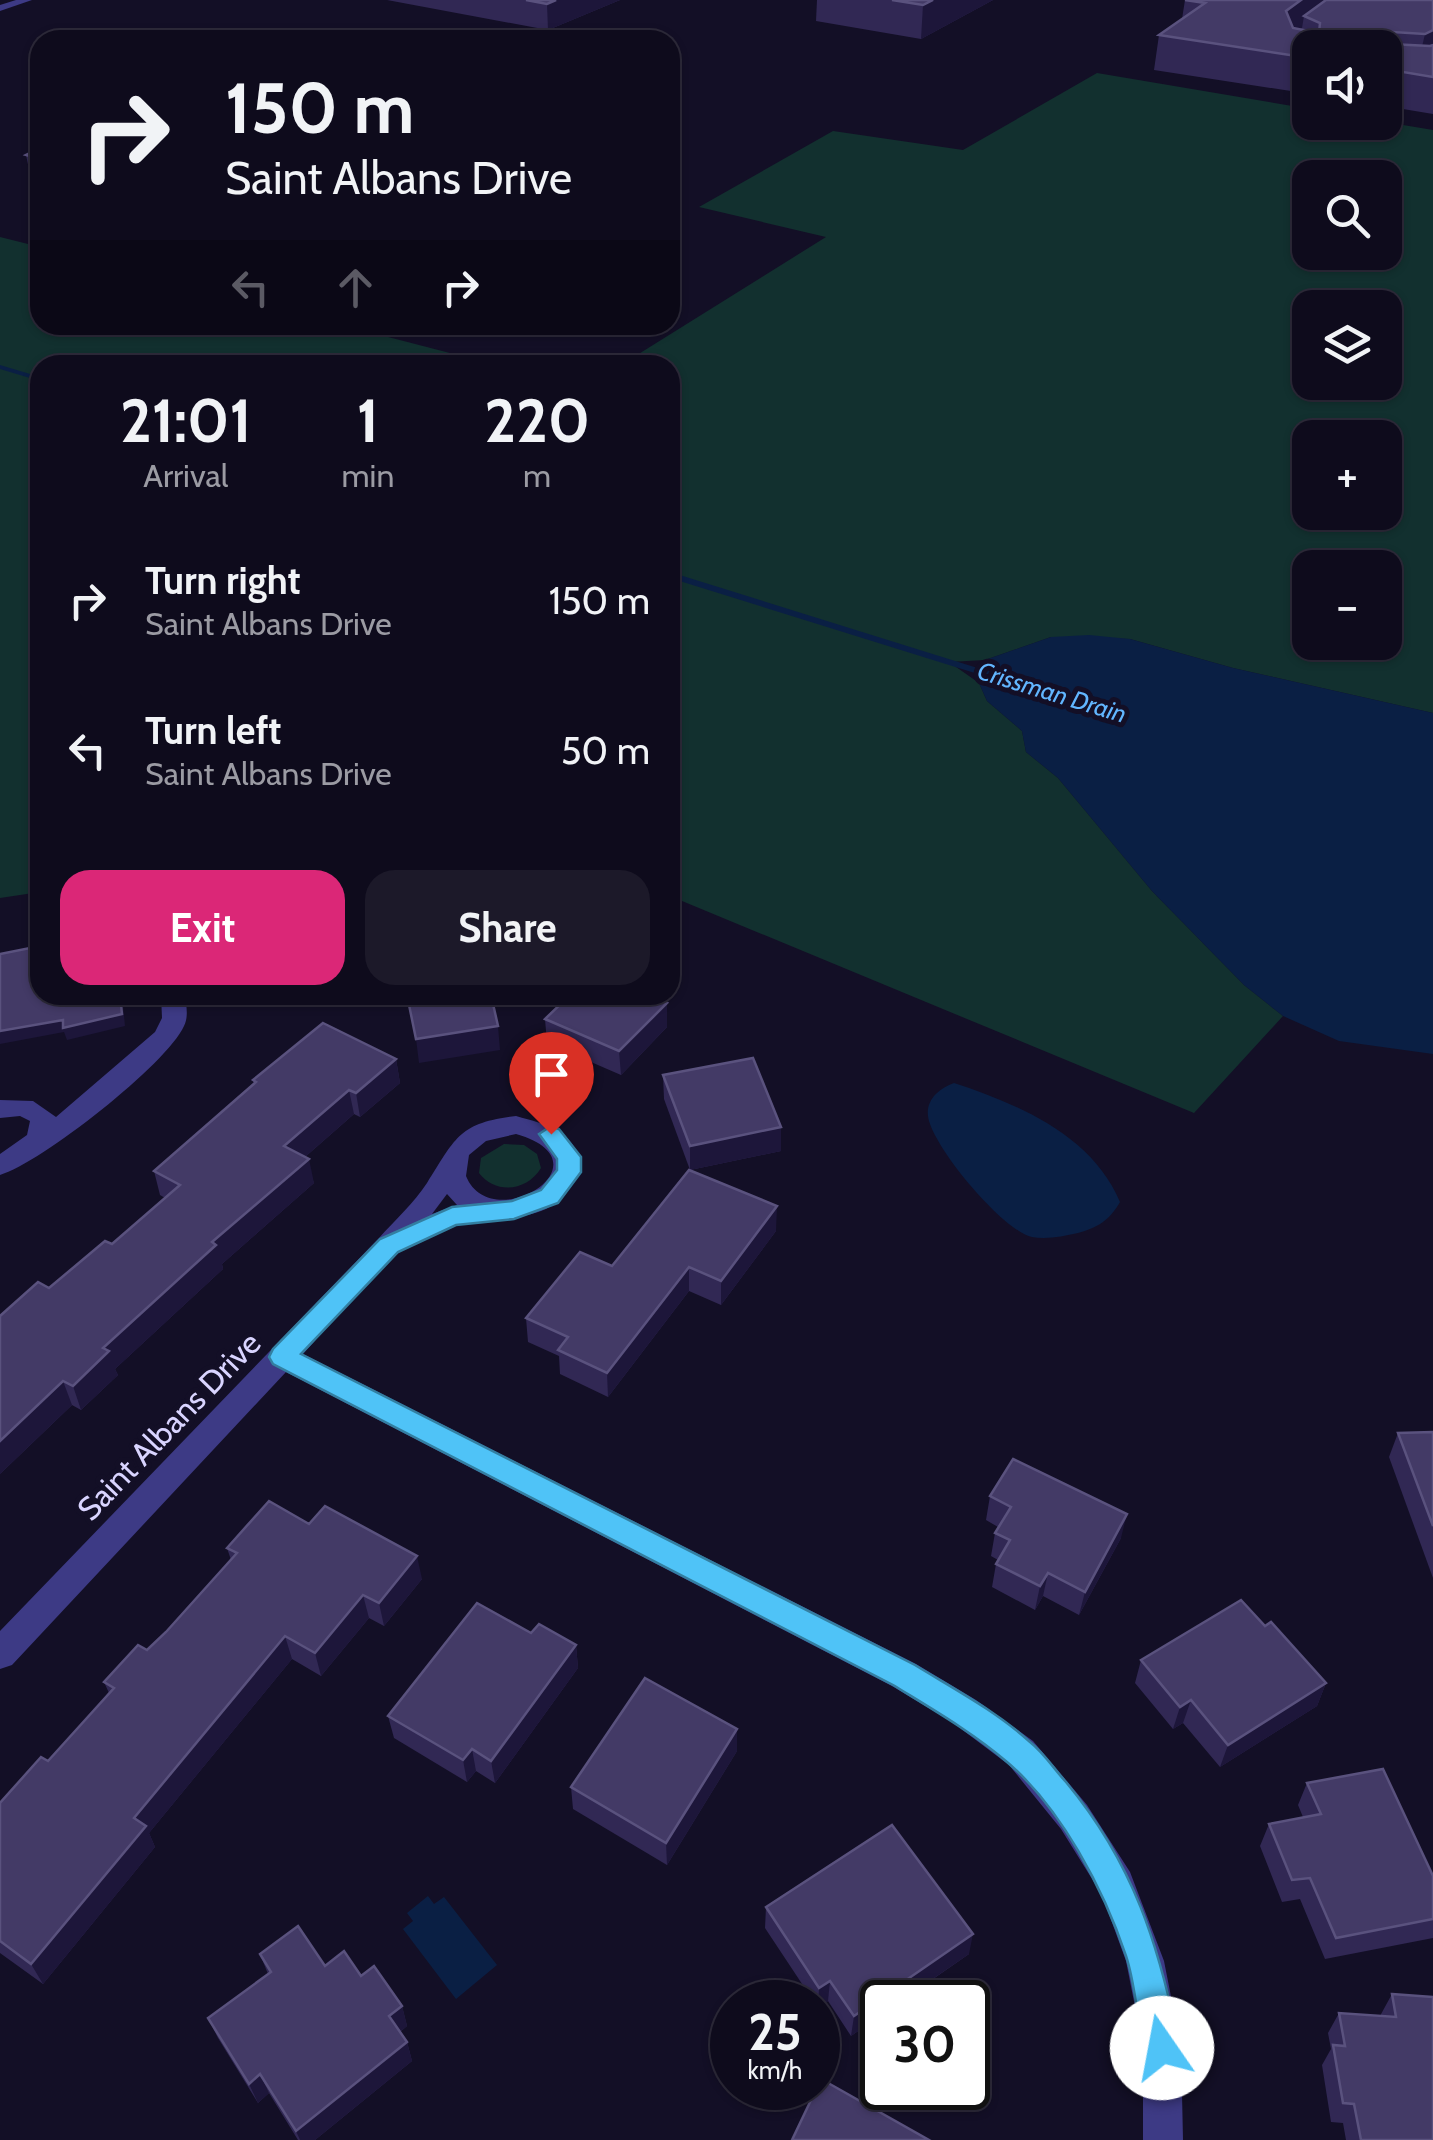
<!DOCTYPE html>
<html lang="en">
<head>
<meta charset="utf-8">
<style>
	body { margin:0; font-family:Cabin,sans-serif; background:#1c1929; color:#f1f3f6; height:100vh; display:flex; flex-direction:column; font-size:38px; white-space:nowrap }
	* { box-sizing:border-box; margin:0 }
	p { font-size:32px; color:#9b9ba3 }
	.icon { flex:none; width:55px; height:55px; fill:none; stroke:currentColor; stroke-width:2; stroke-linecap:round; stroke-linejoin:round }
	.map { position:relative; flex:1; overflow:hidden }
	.sheet { position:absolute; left:30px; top:355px; width:650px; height:650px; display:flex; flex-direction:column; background:#0e0b1c; border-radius:30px; box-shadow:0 2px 8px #0004,0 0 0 2px #2e2b3b }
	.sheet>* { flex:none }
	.hud { position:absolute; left:30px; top:30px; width:650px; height:305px; border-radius:30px; box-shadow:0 2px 8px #0004,0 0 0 2px #2e2b3b; background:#0e0b1c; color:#f1f3f6; overflow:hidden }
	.fabs { position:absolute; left:1292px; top:30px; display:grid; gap:20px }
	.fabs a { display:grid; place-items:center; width:110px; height:110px; border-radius:20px; background:#0e0b1c; box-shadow:0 2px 8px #0004,0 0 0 2px #2e2b3b; font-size:50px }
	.speed { position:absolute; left:710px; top:1980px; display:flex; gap:20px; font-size:50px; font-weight:700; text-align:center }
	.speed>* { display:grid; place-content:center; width:130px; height:130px; border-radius:50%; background:#0e0b1c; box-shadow:0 2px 8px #0004,0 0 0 2px #2e2b3b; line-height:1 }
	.speed small { font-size:25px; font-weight:400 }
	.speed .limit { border:5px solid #111; border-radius:15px; background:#fff; color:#111 }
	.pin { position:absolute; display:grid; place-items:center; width:85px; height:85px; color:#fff; margin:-102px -42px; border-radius:50% 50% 50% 0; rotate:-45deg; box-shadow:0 0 10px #0007 }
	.pin .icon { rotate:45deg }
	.me { position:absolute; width:110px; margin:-55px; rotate:348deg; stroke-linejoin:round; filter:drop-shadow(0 0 8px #0008) }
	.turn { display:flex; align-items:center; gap:35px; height:210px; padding:0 30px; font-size:45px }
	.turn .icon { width:130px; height:130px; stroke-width:2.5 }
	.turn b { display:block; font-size:70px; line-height:85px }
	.lanes { display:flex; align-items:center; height:95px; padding:0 30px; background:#0003; justify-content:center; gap:50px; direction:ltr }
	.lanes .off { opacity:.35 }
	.eta { display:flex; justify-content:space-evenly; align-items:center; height:170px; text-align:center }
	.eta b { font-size:60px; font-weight:800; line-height:70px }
	.primary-button { display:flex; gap:20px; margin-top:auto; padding:20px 30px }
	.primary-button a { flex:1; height:115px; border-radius:30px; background:#db2777; color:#fff; font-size:40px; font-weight:800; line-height:115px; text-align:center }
	.primary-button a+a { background:#1c1929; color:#f1f3f6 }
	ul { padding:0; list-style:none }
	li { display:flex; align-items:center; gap:30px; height:150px; padding:0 30px }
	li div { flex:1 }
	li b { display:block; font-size:38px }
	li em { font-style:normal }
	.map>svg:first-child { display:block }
	.green { fill:#12302f; fill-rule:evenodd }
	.water { fill:#0a1f44 }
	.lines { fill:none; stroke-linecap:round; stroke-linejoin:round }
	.stream { fill:#0a1f44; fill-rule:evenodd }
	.minor { fill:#3d3a85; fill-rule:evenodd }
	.tertiary { fill:#3d3a85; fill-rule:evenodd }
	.wall { fill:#312854 }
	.shaded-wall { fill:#1d163a }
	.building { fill:#433a66; stroke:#5a527e; stroke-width:2.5 }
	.route { fill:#4fc3f7; stroke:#337fa1; stroke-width:2.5 }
	.labels { text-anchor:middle; stroke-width:10; stroke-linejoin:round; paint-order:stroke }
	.far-water-label { font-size:25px; font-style:italic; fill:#62b6ff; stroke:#130f26 }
	.near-street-label { font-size:32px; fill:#d9d4ff; stroke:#130f26 }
</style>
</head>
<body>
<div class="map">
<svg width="1433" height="2140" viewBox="0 0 1433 2140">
	<rect width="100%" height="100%" fill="#130f26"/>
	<g class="green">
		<path d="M 1097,73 L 1310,109 L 1310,122 L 1385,122 L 1433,130 L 1433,713 L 1233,668 L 1130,639 L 1051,637 L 985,660 L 949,662 L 979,683 L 987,701 L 1022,731 L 1026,752 L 1058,778 L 1152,891 L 1244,985 L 1283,1016 L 1194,1113 L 670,896 L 670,365 L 621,365 L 826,237 L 699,207 L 833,131 L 963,150 ZM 1310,178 L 1385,178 L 1385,252 L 1310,252 ZM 1310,308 L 1385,308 L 1385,382 L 1310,382 ZM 1310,438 L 1385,438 L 1385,512 L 1310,512 ZM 1310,568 L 1385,568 L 1385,642 L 1310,642 Z"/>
		<polygon points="0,237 40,247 40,325 342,325 496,365 40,365 40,892 0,898"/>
		<path d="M 504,1144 L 524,1145 L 537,1154 L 541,1168 C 527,1191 496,1195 479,1173 L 481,1158 Z"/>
	</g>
	<g class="water">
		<polygon points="1089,635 1130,639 1233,668 1433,713 1433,1054 1339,1041 1283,1016 1244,985 1152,891 1058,778 1026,752 1022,731 987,701 979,683 985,660 1051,637"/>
		<path d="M 954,1083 C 1018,1104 1092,1135 1120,1202 C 1110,1220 1097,1228 1078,1233 C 1063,1236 1047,1240 1032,1237 C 1003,1231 931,1145 928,1116 C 926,1099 940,1088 954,1083 Z"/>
		<polygon points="428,1896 434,1904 444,1897 497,1965 456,1999 403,1929 413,1921 407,1913"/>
	</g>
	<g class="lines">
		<g class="stream">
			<polygon points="0,365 40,377 40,381 0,369"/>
			<polygon points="670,572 1000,675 1002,677 1000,679 994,679 670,578"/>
		</g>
		<g class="minor">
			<path d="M 161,995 L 185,995 C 186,1005 189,1016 184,1026 C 167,1064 41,1163 0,1175 L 0,1154 L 27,1135 L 30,1121 L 20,1116 L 0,1118 L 0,1100 L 33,1101 L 56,1117 L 155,1032 L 162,1018 Z"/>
			<path d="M 516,1116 C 548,1125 572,1129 581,1164 C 559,1229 513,1212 461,1224 C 442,1229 422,1241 405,1249 C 384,1259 323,1332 303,1354 L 916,1664 L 976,1700 L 1033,1741 L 1087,1805 L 1130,1872 L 1164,1961 L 1181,2047 L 1183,2140 L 1143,2140 L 1143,2047 L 1126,1961 L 1102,1895 L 1061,1829 L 1009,1765 L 952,1722 L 892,1686 L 286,1372 L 12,1665 L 0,1669 L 0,1631 L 379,1238 C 395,1220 414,1203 427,1183 C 456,1138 458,1123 516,1116 ZM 516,1134 C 614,1162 491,1238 466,1176 L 469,1155 L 486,1141 ZM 447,1194 L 457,1205 L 432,1214 Z"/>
		</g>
		<polygon class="tertiary" points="16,0 32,0 0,11 0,5"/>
	</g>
	<g class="wall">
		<polygon points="387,0 620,0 548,30"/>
		<polygon points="817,0 993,0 921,39 816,21"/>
		<polygon points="1185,0 1433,0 1433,114 1385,106 1385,48 1310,48 1310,94 1154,70 1159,35 1182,19"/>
		<polygon points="40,148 40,189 33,188 26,155"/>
		<polygon points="545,1019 667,1027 621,1075 547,1043"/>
		<polygon points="396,1059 400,1083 360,1117 354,1114 305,1157 314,1183 222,1264 223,1269 115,1369 118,1375 81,1410 72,1405 0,1474 49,1288 112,1244 165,1198 160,1195 154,1171 254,1084 253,1080"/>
		<polygon points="663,1075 781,1127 781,1151 690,1170 664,1099"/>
		<polygon points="776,1231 721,1305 689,1291 608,1397 560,1374 559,1356 528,1342 526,1318 612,1266"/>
		<polygon points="1433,1432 1433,1578 1389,1457 1398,1433"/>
		<polygon points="990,1496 1121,1538 1079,1615 1043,1596 1035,1610 992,1587 996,1564 998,1560 991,1556 995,1533 998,1527 986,1520"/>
		<polygon points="309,1524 422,1579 384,1626 369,1618 321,1676 292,1659 149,1833 155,1847 43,1984 0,1953 0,1803 48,1761 109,1693 104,1682 147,1650 166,1632 231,1560 227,1548"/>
		<polygon points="1265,1626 1326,1683 1317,1706 1220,1767 1183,1723 1173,1729 1135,1683 1141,1660"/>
		<polygon points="531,1633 576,1645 578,1668 495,1783 476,1771 467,1782 394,1738 388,1716"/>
		<polygon points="737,1751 667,1865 573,1809 571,1787"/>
		<polygon points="1307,1783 1433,1876 1433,1938 1325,1959 1300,1899 1282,1902 1260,1846 1269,1824 1303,1817 1298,1805"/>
		<polygon points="766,1907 969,1954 851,2036 828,2001 818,2008 818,2002 814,2002 765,1928"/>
		<polygon points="260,1954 325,1966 361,1976 402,2006 407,2026 400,2032 407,2042 412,2061 315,2140 298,2140 269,2093 258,2103 218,2038 208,2018 268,1974"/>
		<polygon points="1392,1994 1433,2140 1346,2140 1343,2123 1331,2122 1322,2065 1331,2049 1328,2033 1339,2013 1380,2016"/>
	</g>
	<g class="shaded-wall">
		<polygon points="556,0 620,0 548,30 547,4"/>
		<polygon points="933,0 993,0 921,39 923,5"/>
		<polygon points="1301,0 1339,0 1304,16 1302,28 1279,45 1286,11"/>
		<polygon points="1433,30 1433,61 1417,68 1425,34"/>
		<polygon points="122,995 125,1026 67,1040 64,1032 0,1044 0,1031"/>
		<polygon points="667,1003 667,1027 621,1075 619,1051"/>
		<polygon points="498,1026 500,1050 419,1063 416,1039"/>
		<polygon points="396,1059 400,1083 360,1117 356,1093"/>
		<polygon points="349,1090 354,1114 289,1171 284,1146"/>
		<polygon points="781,1127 781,1151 690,1170 690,1146"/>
		<polygon points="309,1159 314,1183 222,1264 223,1269 115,1369 118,1375 81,1410 73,1386 103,1348 212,1242"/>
		<polygon points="777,1206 776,1231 721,1305 721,1281"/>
		<polygon points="689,1267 689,1291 608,1397 607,1373"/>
		<polygon points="63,1381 72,1405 0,1474 0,1441"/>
		<polygon points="1127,1514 1121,1538 1079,1615 1085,1592"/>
		<polygon points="417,1556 422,1579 384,1626 379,1603"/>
		<polygon points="1048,1573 1043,1596 1035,1610 1040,1586"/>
		<polygon points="363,1595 369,1618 321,1676 315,1653"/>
		<polygon points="285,1636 292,1659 149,1833 155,1847 43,1984 31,1964 134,1818"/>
		<polygon points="576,1645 578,1668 495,1783 491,1761"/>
		<polygon points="1326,1683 1317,1706 1220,1767 1228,1745"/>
		<polygon points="1191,1700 1183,1723 1173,1729 1180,1707"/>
		<polygon points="737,1729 737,1751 667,1865 666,1843"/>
		<polygon points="472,1749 476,1771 467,1782 463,1760"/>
		<polygon points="973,1934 969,1954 899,2002 882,2002 882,2014 851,2036 854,2016"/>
		<polygon points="830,1981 828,2001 818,2008 819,1988"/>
		<polygon points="402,2006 407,2026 395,2036 389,2016"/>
		<polygon points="407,2042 412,2061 315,2140 300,2140 296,2131"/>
		<polygon points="260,2074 269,2093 258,2103 249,2084"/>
	</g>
	<g class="building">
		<polygon points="526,0 556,0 547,4"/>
		<polygon points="892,0 933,0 923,5"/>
		<polygon points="1185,0 1301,0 1286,11 1293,28 1319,33 1320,23 1304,16 1326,0 1433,0 1433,30 1425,34 1393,32 1390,44 1430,46 1433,45 1433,77 1385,69 1385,48 1310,48 1310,58 1159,35 1205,3"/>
		<polygon points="40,148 40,159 26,155"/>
		<polygon points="40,946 40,995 120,995 122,1014 63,1028 63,1020 0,1031 0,954"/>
		<polygon points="407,995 491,995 498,1026 416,1039"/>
		<polygon points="570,995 647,995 667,1003 619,1051 545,1019"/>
		<polygon points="323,1023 396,1059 356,1093 349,1090 284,1146 309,1159 212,1242 216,1245 103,1348 109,1351 73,1386 63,1381 0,1441 0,1316 38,1282 49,1288 105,1241 112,1244 180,1185 154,1171 256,1082 253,1080"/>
		<polygon points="753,1058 781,1127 690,1146 663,1075"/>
		<polygon points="689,1170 777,1206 721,1281 689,1267 607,1373 558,1350 568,1337 526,1318 580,1252 612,1266"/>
		<polygon points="1433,1432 1433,1526 1398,1433"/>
		<polygon points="1013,1459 1127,1514 1085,1592 1048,1573 1040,1586 996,1564 1010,1540 995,1533 1011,1507 990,1496"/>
		<polygon points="269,1501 309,1524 325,1506 417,1556 379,1603 363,1595 315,1653 285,1636 134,1818 146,1826 31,1964 0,1941 0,1803 41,1757 48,1761 114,1688 104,1682 138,1645 147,1650 166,1632 237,1553 227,1548"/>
		<polygon points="1241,1600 1265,1626 1271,1622 1326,1683 1228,1745 1191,1700 1180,1707 1141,1660"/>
		<polygon points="477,1603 531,1633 539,1624 576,1645 491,1761 472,1749 463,1760 388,1716"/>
		<polygon points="645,1678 737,1729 666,1843 571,1787"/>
		<polygon points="1383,1769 1433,1876 1433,1919 1336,1938 1310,1878 1292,1880 1269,1824 1321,1814 1307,1783"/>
		<polygon points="892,1825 973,1934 854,2016 830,1981 819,1988 766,1907"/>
		<polygon points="298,1926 325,1966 344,1951 361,1976 374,1966 402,2006 389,2016 407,2042 296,2131 260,2074 249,2084 208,2018 271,1972 260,1954"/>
		<polygon points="1392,1994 1433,1997 1433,2140 1361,2140 1354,2104 1343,2103 1333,2045 1345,2046 1339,2013 1396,2017"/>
		<polygon points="821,2079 929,2140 792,2140"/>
	</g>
	<path class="route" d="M 551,1126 L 559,1129 L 581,1157 L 581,1172 L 558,1203 L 514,1219 L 456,1225 L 398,1252 L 301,1354 L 915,1665 C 954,1689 996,1711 1030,1742 C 1044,1753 1054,1769 1066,1782 C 1134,1864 1159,1945 1180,2048 L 1175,2060 L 1162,2065 L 1150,2060 C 1136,2027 1137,1989 1126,1956 C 1104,1890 1061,1808 1007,1762 C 972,1732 932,1709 893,1685 L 273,1364 L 269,1357 L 273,1349 L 380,1239 L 452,1207 L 512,1201 L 541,1190 L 557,1170 L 557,1159 L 539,1134 Z"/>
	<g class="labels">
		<g class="far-water-label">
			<text transform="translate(1052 692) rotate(17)" y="9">Crissman Drain</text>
		</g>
		<g class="near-street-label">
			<text transform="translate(169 1426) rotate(-46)" y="11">Saint Albans Drive</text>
		</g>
	</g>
</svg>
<div class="fabs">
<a><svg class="icon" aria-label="sound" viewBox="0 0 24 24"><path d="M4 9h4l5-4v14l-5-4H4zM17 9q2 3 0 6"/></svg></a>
<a><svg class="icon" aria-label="search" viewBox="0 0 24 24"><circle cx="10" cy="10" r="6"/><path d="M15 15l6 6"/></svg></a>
<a><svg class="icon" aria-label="layers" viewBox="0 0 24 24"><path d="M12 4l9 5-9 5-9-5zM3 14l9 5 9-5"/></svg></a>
<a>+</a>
<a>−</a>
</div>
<div class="speed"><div>25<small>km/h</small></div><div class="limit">30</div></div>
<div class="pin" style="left:551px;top:1134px;background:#d93025"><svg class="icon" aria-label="arrive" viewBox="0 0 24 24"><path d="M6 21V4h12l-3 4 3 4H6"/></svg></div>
<svg class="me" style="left:1162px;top:2048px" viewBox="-20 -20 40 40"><circle r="19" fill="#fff"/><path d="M0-13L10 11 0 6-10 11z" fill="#4fc3f7"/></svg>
<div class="hud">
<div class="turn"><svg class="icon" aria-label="right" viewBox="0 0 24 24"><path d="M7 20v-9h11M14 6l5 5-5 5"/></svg><div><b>150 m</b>Saint Albans Drive</div></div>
<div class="lanes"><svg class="icon off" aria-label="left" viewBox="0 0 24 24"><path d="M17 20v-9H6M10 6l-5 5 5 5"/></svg><svg class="icon off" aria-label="ahead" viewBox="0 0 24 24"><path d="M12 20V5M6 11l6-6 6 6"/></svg><svg class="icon" aria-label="right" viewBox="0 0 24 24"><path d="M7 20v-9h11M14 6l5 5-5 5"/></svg></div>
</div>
<section class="sheet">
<div class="eta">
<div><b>21:01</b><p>Arrival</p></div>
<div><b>1</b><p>min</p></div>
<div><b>220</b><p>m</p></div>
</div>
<ul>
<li><svg class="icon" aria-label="right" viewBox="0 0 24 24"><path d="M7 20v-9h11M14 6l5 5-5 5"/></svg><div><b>Turn right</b><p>Saint Albans Drive</p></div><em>150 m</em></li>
<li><svg class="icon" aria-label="left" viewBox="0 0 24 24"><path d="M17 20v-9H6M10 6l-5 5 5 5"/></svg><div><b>Turn left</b><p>Saint Albans Drive</p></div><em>50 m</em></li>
</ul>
<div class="primary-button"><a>Exit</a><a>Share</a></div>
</section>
</div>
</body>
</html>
